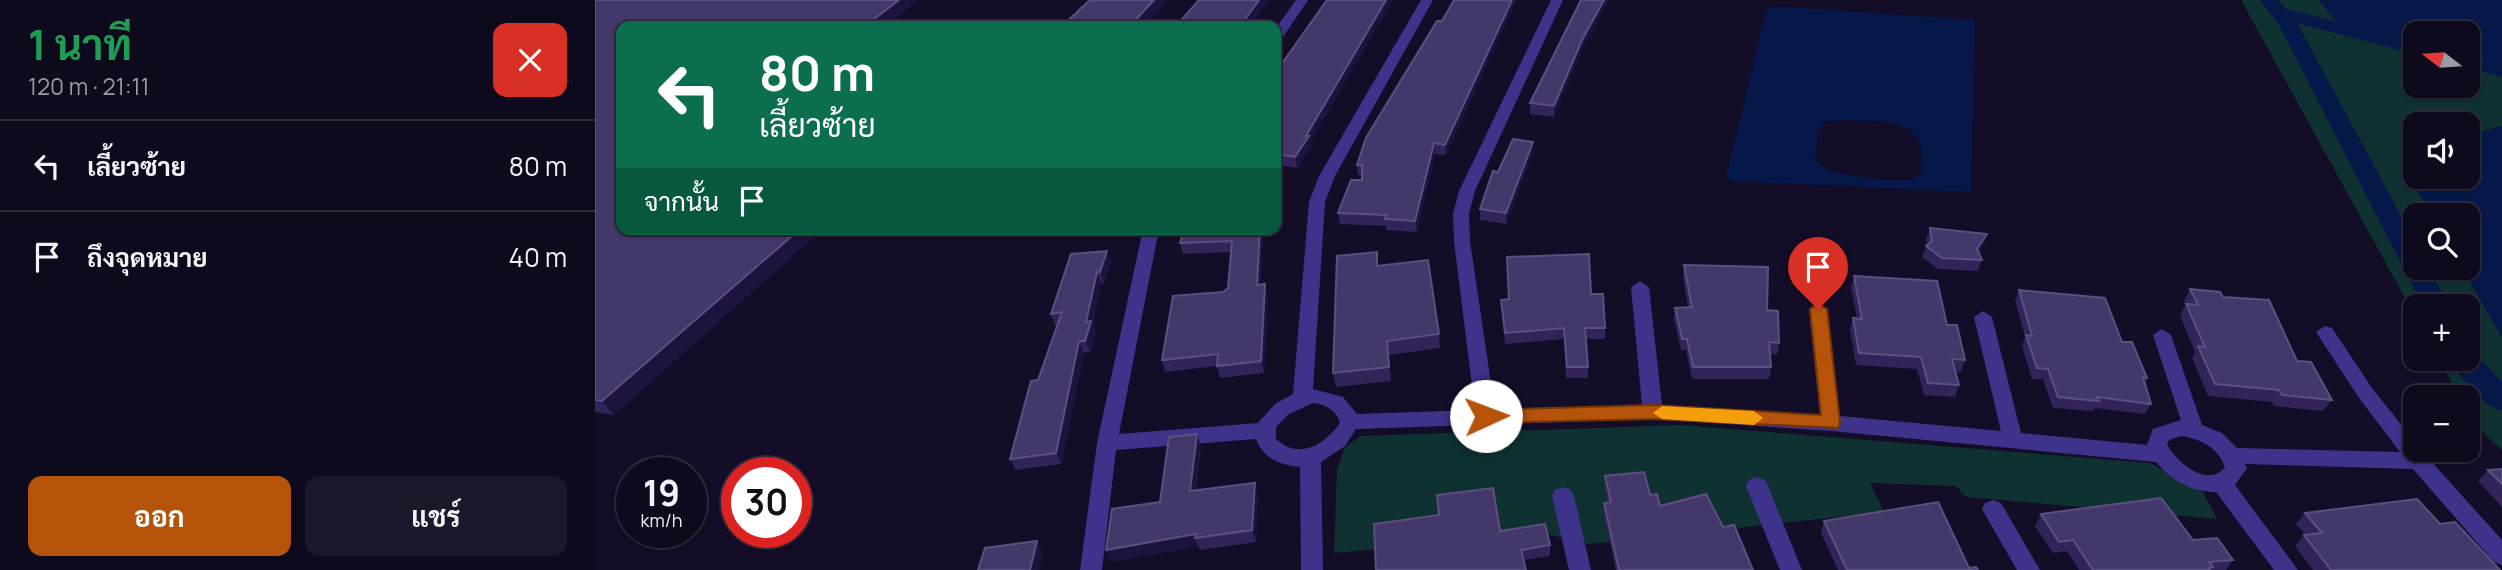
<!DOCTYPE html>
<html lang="th">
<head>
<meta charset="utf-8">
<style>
	body { margin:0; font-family:Manrope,Sarabun,sans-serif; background:#1c182b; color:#f1f3f6; height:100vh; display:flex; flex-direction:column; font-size:26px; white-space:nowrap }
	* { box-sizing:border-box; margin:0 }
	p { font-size:23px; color:#9b9aa4 }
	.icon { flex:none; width:38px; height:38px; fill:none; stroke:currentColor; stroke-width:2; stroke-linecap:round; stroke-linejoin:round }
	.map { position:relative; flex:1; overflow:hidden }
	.sheet { display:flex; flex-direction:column; background:#0e0a1e; width:595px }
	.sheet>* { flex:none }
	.banner { position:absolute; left:21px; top:21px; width:665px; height:214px; border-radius:14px; box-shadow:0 2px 5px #0004,0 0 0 2px #2e2b3c; background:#0b6e4f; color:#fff; overflow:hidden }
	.needle { width:46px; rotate:287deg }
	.controls { position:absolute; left:1808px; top:21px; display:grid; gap:14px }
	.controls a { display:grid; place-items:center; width:77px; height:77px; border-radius:14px; background:#0e0a1e; box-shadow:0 2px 5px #0004,0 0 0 2px #2e2b3c; font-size:35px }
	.speed { position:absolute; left:21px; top:457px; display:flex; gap:14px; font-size:35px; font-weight:700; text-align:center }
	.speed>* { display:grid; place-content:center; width:91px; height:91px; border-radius:50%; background:#0e0a1e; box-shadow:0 2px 5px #0004,0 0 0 2px #2e2b3c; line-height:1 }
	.speed small { font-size:18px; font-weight:400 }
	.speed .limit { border:10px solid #d22; background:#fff; color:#111 }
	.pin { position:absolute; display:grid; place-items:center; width:60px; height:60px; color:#fff; margin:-72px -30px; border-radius:50% 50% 50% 0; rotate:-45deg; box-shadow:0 0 7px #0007 }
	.pin .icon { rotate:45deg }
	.me { position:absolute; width:77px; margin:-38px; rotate:88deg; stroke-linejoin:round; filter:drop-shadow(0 0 5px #0008) }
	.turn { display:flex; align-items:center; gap:24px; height:147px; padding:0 28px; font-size:32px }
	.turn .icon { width:91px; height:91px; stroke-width:2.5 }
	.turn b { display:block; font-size:49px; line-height:60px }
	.then { display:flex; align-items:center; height:66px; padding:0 28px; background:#0003; gap:14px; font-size:26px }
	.round { display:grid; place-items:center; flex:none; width:74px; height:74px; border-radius:14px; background:#1c182b }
	.summary { display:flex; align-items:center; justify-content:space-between; height:119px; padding:0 28px }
	h1 { font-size:42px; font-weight:700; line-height:52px; color:#1e9e55 }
	.primary-button { display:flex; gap:14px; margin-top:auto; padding:14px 28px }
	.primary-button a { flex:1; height:80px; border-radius:14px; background:#b45309; color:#fff; font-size:28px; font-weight:700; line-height:80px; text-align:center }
	.primary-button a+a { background:#1c182b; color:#f1f3f6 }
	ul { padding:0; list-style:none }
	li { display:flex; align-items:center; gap:21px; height:91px; padding:0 28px; border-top:2px solid #2e2b3c }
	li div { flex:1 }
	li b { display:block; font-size:26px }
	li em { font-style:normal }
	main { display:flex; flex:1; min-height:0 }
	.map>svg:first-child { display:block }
	.green { fill:#0f3132 }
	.water { fill:#051849; fill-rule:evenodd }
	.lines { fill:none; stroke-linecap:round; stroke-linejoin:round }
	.canal { fill:#051849; fill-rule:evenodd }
	.minor { fill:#3d338b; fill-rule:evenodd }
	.wall { fill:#322458 }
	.shaded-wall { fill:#1e133d }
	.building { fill:#44376a; stroke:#5c4f81; stroke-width:2 }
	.route { fill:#b45309; stroke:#753606; stroke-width:2 }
	.slow { fill:#f59e0b }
</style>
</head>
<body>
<main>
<section class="sheet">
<div class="summary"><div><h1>1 นาที</h1><p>120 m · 21:11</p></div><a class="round" style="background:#d93025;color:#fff"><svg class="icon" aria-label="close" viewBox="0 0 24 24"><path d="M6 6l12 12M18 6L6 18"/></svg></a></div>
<ul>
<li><svg class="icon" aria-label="left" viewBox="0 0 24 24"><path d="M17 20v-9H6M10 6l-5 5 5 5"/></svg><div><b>เลี้ยวซ้าย</b></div><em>80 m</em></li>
<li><svg class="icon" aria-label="arrive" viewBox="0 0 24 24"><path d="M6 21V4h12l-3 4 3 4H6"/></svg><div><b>ถึงจุดหมาย</b></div><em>40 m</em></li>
</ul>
<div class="primary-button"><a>ออก</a><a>แชร์</a></div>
</section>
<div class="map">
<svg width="1907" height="570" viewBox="0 0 1907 570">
	<rect width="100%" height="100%" fill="#130d28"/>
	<g class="green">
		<path d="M 1646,0 L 1724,0 L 1743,23 L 1820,43 L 1820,86 L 1872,86 L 1873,56 L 1907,65 L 1907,126 L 1873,136 L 1872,124 L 1820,124 L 1820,151 L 1808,155 L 1811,171 L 1837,215 L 1820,215 L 1820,268 L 1867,268 L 1907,337 L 1907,450 C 1890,434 1873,422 1872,397 L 1865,397 L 1844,359 L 1872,359 L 1872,306 L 1820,306 L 1820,316 Z"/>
		<polygon points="1086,425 1555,463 1608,492 1622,519 1371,497 1361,486 1275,483 1289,512 994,544 950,534 739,553 742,470 750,447 766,436"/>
	</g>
	<g class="water">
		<polygon points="1724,0 1907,0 1907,65 1873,56 1872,33 1820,33 1820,43 1743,23"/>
		<path d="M 1180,6 L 1380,20 L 1376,192 L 1139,181 L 1131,178 L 1171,10 ZM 1253,120 C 1295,123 1331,116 1327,172 L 1317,180 L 1287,180 L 1232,171 L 1220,159 L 1223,130 L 1231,121 Z"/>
		<polygon points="1907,126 1907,337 1867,268 1872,268 1872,215 1837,215 1811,171 1808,155 1820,151 1820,177 1872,177 1873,136"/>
	</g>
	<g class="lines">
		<g class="canal">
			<polygon points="1665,0 1683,0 1691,9 1820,42 1820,54 1702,23 1820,242 1820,268 1834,268 1854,306 1828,306 1684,25"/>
			<polygon points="1872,56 1907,65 1907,77 1872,68"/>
			<path d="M 1872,350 L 1879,352 L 1907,382 L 1907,411 C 1885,404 1865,378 1855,359 L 1872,359 Z"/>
		</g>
		<g class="minor">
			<polygon points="701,0 713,0 686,40 681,41 681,28"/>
			<path d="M 826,0 L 838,0 L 740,176 L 730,202 L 718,389 L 748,397 L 762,414 L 880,410 L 859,241 L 858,214 L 864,191 L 956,0 L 968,0 L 880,191 L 874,214 L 875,241 L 900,410 L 1047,405 L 1036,287 L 1045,281 L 1054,287 L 1067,405 L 1225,415 L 1214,309 L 1223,303 L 1232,309 L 1245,416 L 1406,431 L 1379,317 L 1388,311 L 1397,317 L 1426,433 L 1552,445 L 1558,429 L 1586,420 L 1558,335 L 1567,329 L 1576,335 L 1607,425 L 1627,433 L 1642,448 L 1805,452 L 1764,398 L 1721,332 L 1730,326 L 1737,328 L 1777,388 L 1820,442 L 1820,450 L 1826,450 L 1907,540 L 1907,565 L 1899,562 L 1818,469 L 1650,464 L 1652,468 L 1640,485 L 1703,570 L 1679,570 L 1621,492 C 1596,492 1576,480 1561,462 L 1236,431 L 1058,419 L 761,429 L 750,446 L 726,462 L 728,570 L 706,570 L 705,467 C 685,465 668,458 661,439 L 521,450 L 507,570 L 485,570 L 502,443 L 548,229 L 564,229 L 524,434 L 663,423 L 680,404 L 698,394 L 714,202 L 724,176 ZM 718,403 C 731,405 740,409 745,422 L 743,426 C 726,447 703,459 681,439 L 681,427 L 694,414 ZM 1586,436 C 1605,439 1623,447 1630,467 C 1613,489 1581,462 1572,444 L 1574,440 Z"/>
			<polygon points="1162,477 1170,480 1173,486 1207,570 1185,570 1151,486 1154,480"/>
			<polygon points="968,487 976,490 979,496 996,570 974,570 957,496 960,490"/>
			<polygon points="1398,500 1406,503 1445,570 1422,570 1387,509 1390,503"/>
		</g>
	</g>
	<g class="wall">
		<polygon points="0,0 323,0 291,26 26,26 26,229 228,229 19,415 0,412"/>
		<polygon points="859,0 921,0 851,155 840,154 822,232 791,230 791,226 745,224 743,213 767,180 767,176 763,175 762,165"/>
		<polygon points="987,50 959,117 935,114 935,103"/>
		<polygon points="681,72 715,143 716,147 702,168 681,165"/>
		<polygon points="938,152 911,224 885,220 885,209"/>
		<polygon points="1335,228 1392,234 1388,246 1384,252 1387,260 1383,271 1343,269 1327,257 1332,245 1331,240"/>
		<polygon points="589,229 668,229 665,285 673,296 669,373 625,378 622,366 570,372 567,360 628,292 633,288 636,252 588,254 585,243"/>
		<polygon points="476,254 516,263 509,283 506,283 498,324 501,333 495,352 489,353 466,464 421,470 415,459 462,325 460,325 456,314"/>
		<polygon points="1089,265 1172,310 1184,343 1182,355 1175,354 1176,367 1174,379 1097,379 1091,350 1086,350 1079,319 1080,308 1093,307 1088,277"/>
		<polygon points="783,266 844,334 845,348 794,355 796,381 741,387 738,373"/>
		<polygon points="1259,276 1352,325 1370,360 1366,372 1360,371 1364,385 1360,397 1329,395 1322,369 1261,365 1255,330 1258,318 1262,318 1256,287"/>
		<polygon points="1595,289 1628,297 1702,361 1737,400 1728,411 1679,406 1677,402 1613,396 1597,358 1600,352 1585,315 1591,304 1589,301"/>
		<polygon points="1424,290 1527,342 1552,378 1549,383 1556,404 1550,414 1500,408 1498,411 1458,408 1448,379 1437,379 1427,346 1430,337 1420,300"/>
		<polygon points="996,294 1010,328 1010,339 991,339 993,367 993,378 971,378 969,339 910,344 906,300"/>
		<polygon points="606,446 601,491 660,483 663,495 661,542 605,550 603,546 517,562 511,550 565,502"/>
		<polygon points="1907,469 1907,507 1883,481 1893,470"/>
		<polygon points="1010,476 1055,495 1065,506 1128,527 1158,570 1021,570 1009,515 1009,503 1013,503 1010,488"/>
		<polygon points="1710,513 1845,524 1905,570 1718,570 1700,546 1709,535 1711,535 1701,524"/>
		<polygon points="1446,514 1598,540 1638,560 1631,570 1484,570 1472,551 1458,553 1440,526"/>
		<polygon points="1229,521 1374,568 1383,570 1243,570 1226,533"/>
		<polygon points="905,531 955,545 955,556 929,560"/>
	</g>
	<g class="shaded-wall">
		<polygon points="304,0 323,0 291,26 270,26"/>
		<polygon points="559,0 573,0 549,26 535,26"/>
		<polygon points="664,0 674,0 656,26 645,26"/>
		<polygon points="791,0 798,0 715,143 716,147 702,168 700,157"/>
		<polygon points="917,0 921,0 851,155 850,145"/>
		<polygon points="1009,0 1014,0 987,50 959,117 959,106 987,40"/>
		<polygon points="938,142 938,152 911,224 911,213"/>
		<polygon points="839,143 840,154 822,232 820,221"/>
		<polygon points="205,229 228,229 19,415 7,401"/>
		<polygon points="665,229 668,229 665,297 662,285"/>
		<polygon points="1392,234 1388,246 1379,260 1382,249"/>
		<polygon points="512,251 516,263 509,283 505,272"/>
		<polygon points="502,272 506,283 498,324 501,333 495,352 490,341 491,322"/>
		<polygon points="670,284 673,296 669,373 666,361"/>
		<polygon points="484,341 489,353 466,464 461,453"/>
		<polygon points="792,341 794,355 796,381 794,367"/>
		<polygon points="602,434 606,446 599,503 595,491"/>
		<polygon points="660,483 663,495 661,542 657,530"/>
		<polygon points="601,534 600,538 603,546 517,562 511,550"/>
		<polygon points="442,541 448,552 444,570 435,570"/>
	</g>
	<g class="building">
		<polygon points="0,0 304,0 270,26 26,26 26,229 205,229 7,401 0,400"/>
		<polygon points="495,0 559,0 535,26 467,26"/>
		<polygon points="604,0 664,0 645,26 581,26"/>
		<polygon points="732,0 791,0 711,136 714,136 700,157 681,154 681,72"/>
		<polygon points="859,0 917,0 850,145 839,143 820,221 790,219 791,215 743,213 756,180 767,180 767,165 762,165 771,138 842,21 847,21"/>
		<polygon points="986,0 1009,0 987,40 959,106 935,103"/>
		<polygon points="918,139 938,142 911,213 885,209 898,171 903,172"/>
		<polygon points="1335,228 1392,234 1382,249 1387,260 1347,258 1331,246 1337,241"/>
		<polygon points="589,229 665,229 662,285 670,284 666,361 622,366 623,354 567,360 578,296 628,292 633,288 637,241 585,243"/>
		<polygon points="512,251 505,272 502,272 491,322 496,321 490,341 484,341 461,453 415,459 436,381 443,380 467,312 456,314 476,254"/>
		<polygon points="782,252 782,266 833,260 844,334 792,341 794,367 738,373 742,256"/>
		<polygon points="994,254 996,294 1008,294 1010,328 990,328 993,367 972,367 969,328 910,333 906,300 914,299 912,257"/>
		<polygon points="1089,265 1173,267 1172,310 1183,311 1184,343 1174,342 1176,367 1098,367 1092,339 1087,339 1080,308 1097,307"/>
		<polygon points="1259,276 1342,281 1352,325 1362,325 1370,360 1357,359 1364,385 1333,383 1326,357 1264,353 1258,318 1267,319"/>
		<polygon points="1595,289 1625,292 1628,297 1674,300 1702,361 1716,362 1737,400 1687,395 1684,390 1620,384 1603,346 1610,347 1591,304 1603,305"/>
		<polygon points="1424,290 1510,298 1527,342 1537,342 1552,378 1548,377 1556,404 1502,397 1504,401 1463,397 1453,369 1442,368 1431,335 1437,336"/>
		<polygon points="602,434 595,491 660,483 657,530 600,538 601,534 511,550 517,509 565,502 574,437"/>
		<polygon points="1907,469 1907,484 1893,470"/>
		<polygon points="1049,472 1055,495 1062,494 1065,506 1111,494 1128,527 1139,525 1158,570 1024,570 1009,503 1016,502 1010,476"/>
		<polygon points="898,488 905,531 950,524 955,545 926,550 931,570 781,570 779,524 844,515 842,495"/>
		<polygon points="1566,498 1598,540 1622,538 1638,560 1614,562 1618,567 1614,568 1615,570 1498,570 1478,540 1464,542 1446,514"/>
		<polygon points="1822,499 1845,524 1860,522 1905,570 1736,570 1709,535 1727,533 1710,513"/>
		<polygon points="1343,502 1374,568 1381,567 1383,570 1252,570 1229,521"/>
		<polygon points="442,541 435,570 383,570 390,548"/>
	</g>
	<polygon class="route" points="1223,303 1232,309 1245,423 1243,428 1058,419 891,423 882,416 891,410 1058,405 1226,415 1215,309"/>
	<polygon class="slow" points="1067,406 1159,411 1168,418 1159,425 1067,419 1058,413"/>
</svg>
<div class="controls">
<a><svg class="needle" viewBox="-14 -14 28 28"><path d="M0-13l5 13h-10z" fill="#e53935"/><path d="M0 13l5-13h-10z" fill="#9b9aa4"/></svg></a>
<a><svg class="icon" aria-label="sound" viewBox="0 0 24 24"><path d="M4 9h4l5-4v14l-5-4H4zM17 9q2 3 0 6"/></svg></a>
<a><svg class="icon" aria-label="search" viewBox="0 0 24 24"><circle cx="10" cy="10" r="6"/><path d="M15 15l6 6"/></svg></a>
<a>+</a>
<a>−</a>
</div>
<div class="speed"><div>19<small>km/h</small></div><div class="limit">30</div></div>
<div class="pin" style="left:1223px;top:309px;background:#d93025"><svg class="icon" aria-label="arrive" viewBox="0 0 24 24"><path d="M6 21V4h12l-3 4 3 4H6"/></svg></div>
<svg class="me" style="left:891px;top:416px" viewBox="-20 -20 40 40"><circle r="19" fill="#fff"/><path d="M0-13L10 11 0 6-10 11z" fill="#b45309"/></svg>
<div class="banner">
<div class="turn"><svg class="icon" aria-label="left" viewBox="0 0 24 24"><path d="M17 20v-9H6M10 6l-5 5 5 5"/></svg><div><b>80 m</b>เลี้ยวซ้าย</div></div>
<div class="then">จากนั้น<svg class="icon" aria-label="arrive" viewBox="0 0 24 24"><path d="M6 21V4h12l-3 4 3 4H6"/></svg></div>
</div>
</div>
</main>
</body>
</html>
